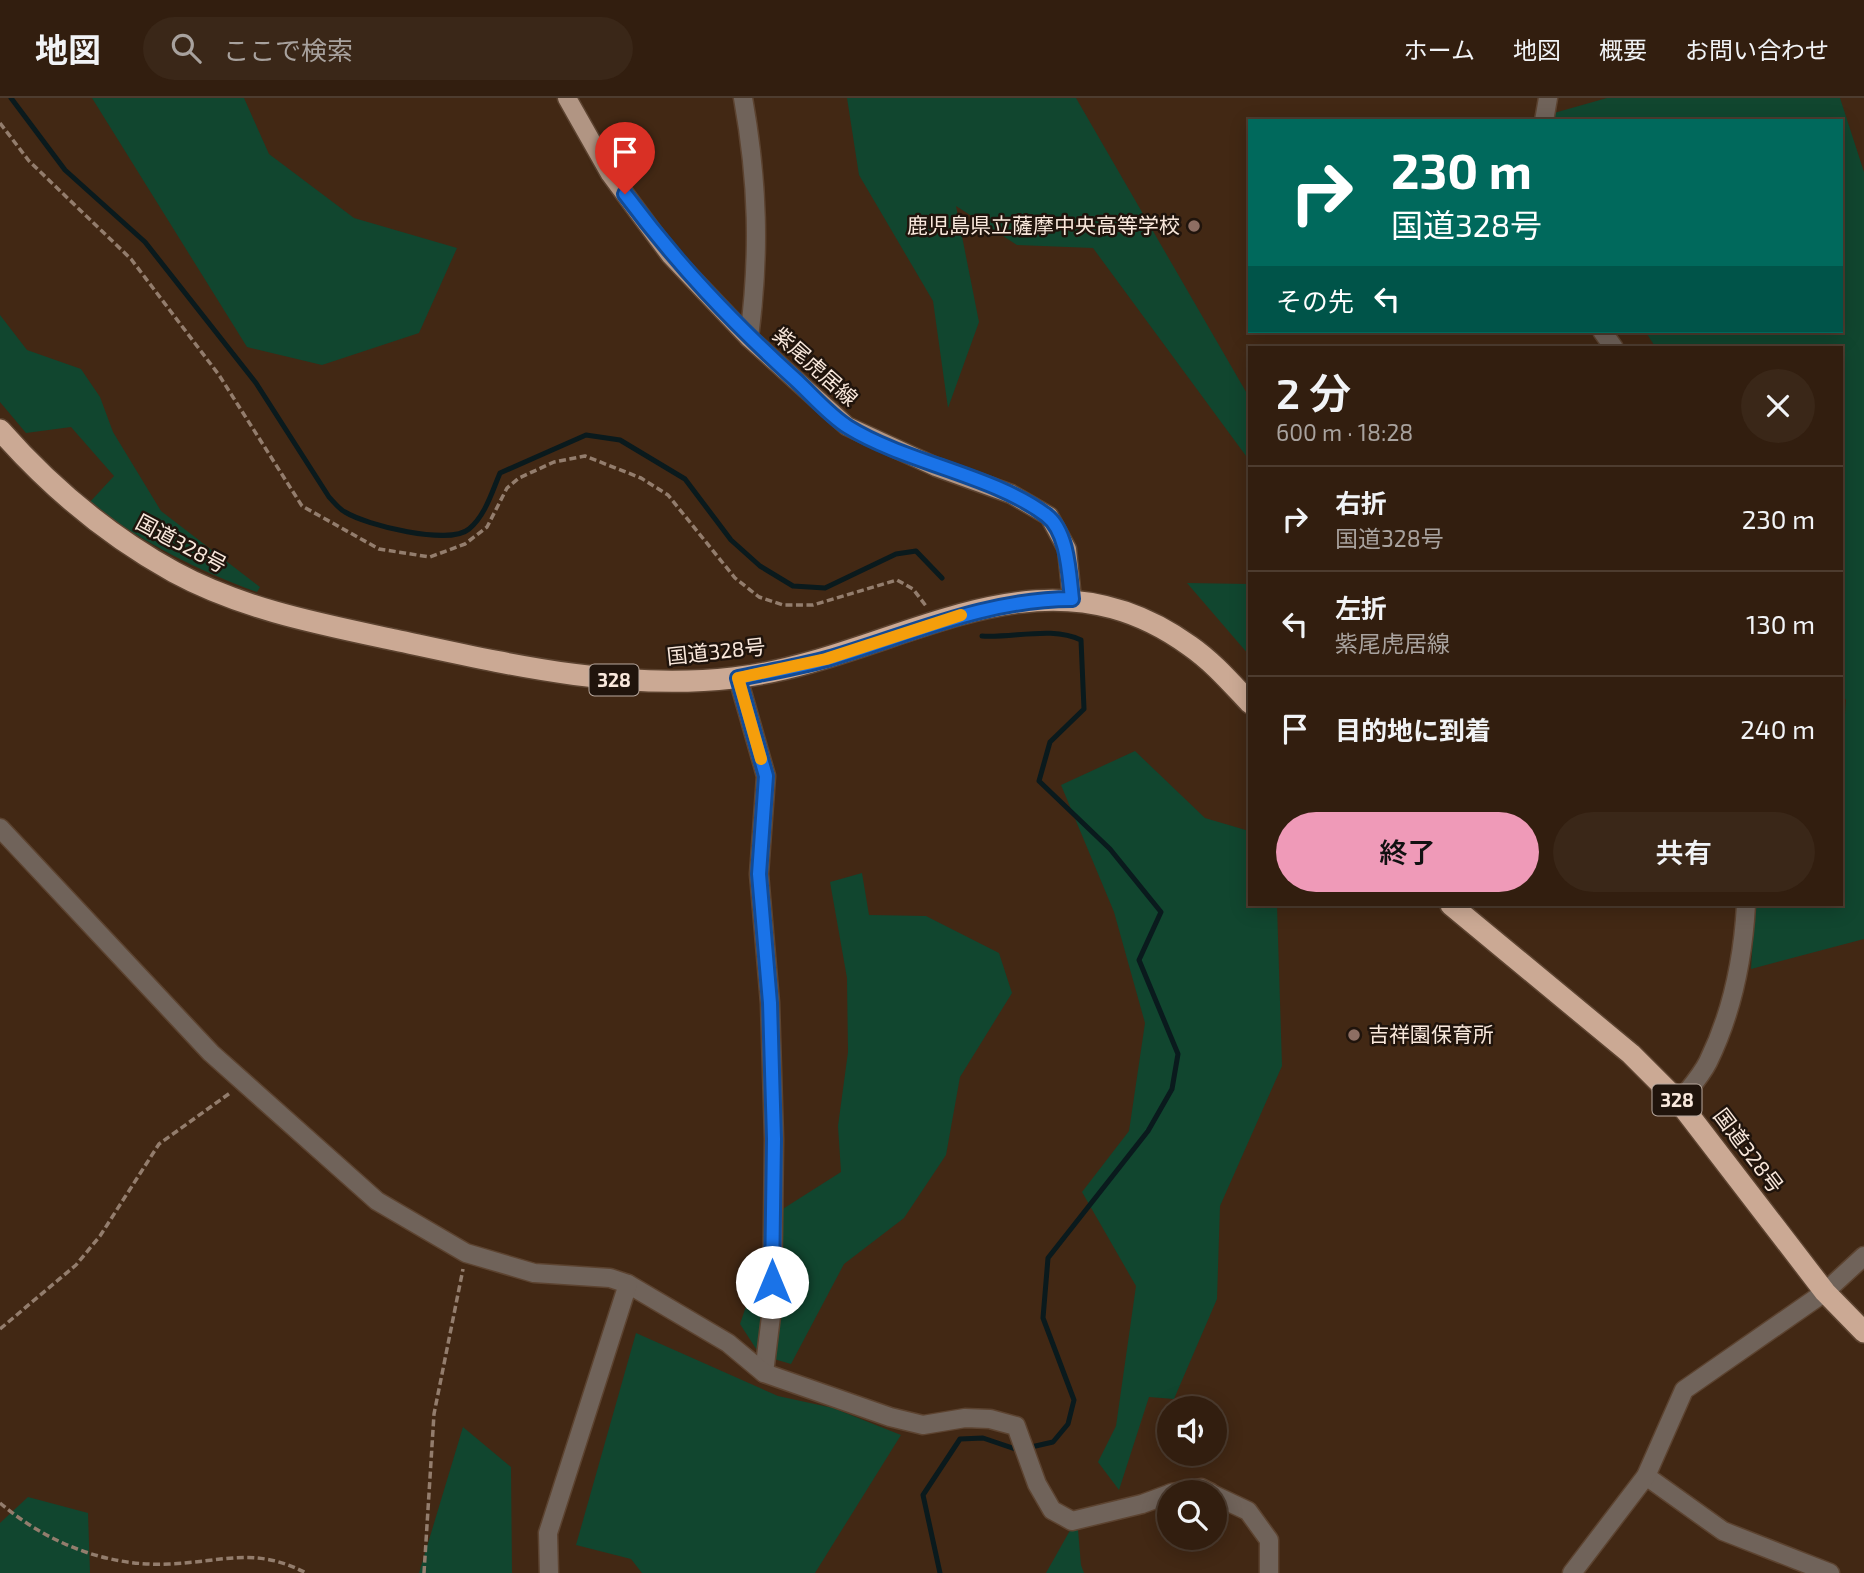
<!DOCTYPE html>
<html lang="ja">
<head>
<meta charset="utf-8">
<style>
	body { margin:0; font-family:"Exo 2","Noto Sans JP",sans-serif; background:#3a2718; color:#f1f3f6; height:100vh; display:flex; flex-direction:column; font-size:26px; white-space:nowrap }
	* { box-sizing:border-box; margin:0 }
	p { font-size:23px; color:#a8a29e }
	.icon { flex:none; width:38px; height:38px; fill:none; stroke:currentColor; stroke-width:2; stroke-linecap:round; stroke-linejoin:round }
	.map { position:relative; flex:1; overflow:hidden }
	.drawer { position:absolute; left:1248px; top:248px; width:595px; height:560px; display:flex; flex-direction:column; background:#321e0f; border-radius:0px; box-shadow:0 4px 18px #0003,0 0 0 2px #4d3c2f }
	.drawer>* { flex:none }
	.guide { position:absolute; left:1248px; top:21px; width:595px; height:214px; border-radius:0px; box-shadow:0 4px 18px #0003,0 0 0 2px #4d3c2f; background:#00695c; color:#fff; overflow:hidden }
	.fabs { position:absolute; left:1157px; top:1298px; display:grid; gap:14px }
	.fabs a { display:grid; place-items:center; width:70px; height:70px; border-radius:50%; background:#321e0f; box-shadow:0 4px 18px #0003,0 0 0 2px #4d3c2f; font-size:35px }
	.pin { position:absolute; display:grid; place-items:center; width:60px; height:60px; color:#fff; margin:-72px -30px; border-radius:50% 50% 50% 0; rotate:-45deg; box-shadow:0 0 7px #0007 }
	.pin .icon { rotate:45deg }
	.me { position:absolute; width:77px; margin:-38px; rotate:0deg; stroke-linejoin:round; filter:drop-shadow(0 0 5px #0008) }
	.turn { display:flex; align-items:center; gap:24px; height:147px; padding:0 28px; font-size:32px }
	.turn .icon { width:91px; height:91px; stroke-width:2.5 }
	.turn b { display:block; font-size:49px; line-height:60px }
	.then { display:flex; align-items:center; height:66px; padding:0 28px; background:#0003; gap:14px; font-size:26px }
	.round { display:grid; place-items:center; flex:none; width:74px; height:74px; border-radius:37px; background:#3a2718 }
	.overview { display:flex; align-items:center; justify-content:space-between; height:119px; padding:0 28px }
	h1 { font-size:42px; font-weight:600; line-height:52px }
	.button { display:flex; gap:14px; margin-top:auto; padding:14px 28px }
	.button a { flex:1; height:80px; border-radius:42px; background:#ef9ab8; color:#111; font-size:28px; font-weight:600; line-height:80px; text-align:center }
	.button a+a { background:#3a2718; color:#f1f3f6 }
	ul { padding:0; list-style:none }
	li { display:flex; align-items:center; gap:21px; height:105px; padding:0 28px; border-top:2px solid #4d3c2f }
	li div { flex:1 }
	li b { display:block; font-size:26px }
	li em { font-style:normal }
	header { display:flex; align-items:center; gap:42px; box-sizing:border-box; height:98px; padding:0 35px; background:#321e0f; border-bottom:2px solid #4d3c2f }
	header strong { font-size:33px }
	nav { display:flex; gap:38px; margin-inline-start:auto; font-size:24px }
	.search { width:490px; height:63px; background:#3a2718; display:flex; align-items:center; gap:18px; box-sizing:border-box; padding:0 24px; border-radius:38px; color:#a8a29e; font-size:26px }
	.map>svg:first-child { display:block }
	.green { fill:#11462f }
	.lines { fill:none; stroke-linecap:round; stroke-linejoin:round }
	.stream { stroke:#0a1a1d; stroke-width:5 }
	.minor-casing { stroke:#5c4330; stroke-width:21 }
	.major-casing { stroke:#5c4330; stroke-width:21 }
	.highway-casing { stroke:#5c4330; stroke-width:24 }
	.path { stroke:#937d6d; stroke-width:3.5; stroke-dasharray:7 3.5; stroke-linecap:butt }
	.minor { stroke:#70635a; stroke-width:18 }
	.major { stroke:#b19583; stroke-width:18 }
	.highway { stroke:#cba994; stroke-width:21 }
	.route-casing { stroke:#114b97; stroke-width:18 }
	.route { stroke:#1a73e8; stroke-width:12 }
	.slow { stroke:#f59e0b; stroke-width:12 }
	.education-dot { fill:#8d6e63; stroke:#20140c; stroke-width:2.5 }
	.labels { text-anchor:middle; stroke-width:5; stroke-linejoin:round; paint-order:stroke }
	.shield { fill:#20140c; stroke:#b8a89e; stroke-width:2 }
	.shield-label { font-size:19px; font-weight:bold; fill:#f9e8dc }
	.poi-label { font-size:21px; fill:#f9e8dc; stroke:#20140c; text-anchor:end }
	.street-label { font-size:21px; fill:#f9e8dc; stroke:#20140c }
</style>
</head>
<body>
<header>
<strong>地図</strong>
<div class="search"><svg class="icon" aria-label="search" viewBox="0 0 24 24"><circle cx="10" cy="10" r="6"/><path d="M15 15l6 6"/></svg>ここで検索</div>
<nav><a>ホーム</a><a>地図</a><a>概要</a><a>お問い合わせ</a></nav>
</header>
<div class="map">
<svg width="1864" height="1475" viewBox="0 0 1864 1475">
	<rect width="100%" height="100%" fill="#422814"/>
	<g class="green">
		<polygon points="92,0 244,0 269,56 354,120 457,150 419,235 322,267 247,249"/>
		<polygon points="847,0 1076,0 1249,299 1249,362 1093,150 1017,147 956,108 979,224 948,310 933,203 859,77"/>
		<polygon points="1607,0 1840,0 1864,74 1864,841 1751,871 1755,807 1841,807 1841,671 1846,602 1841,595 1841,250 1656,250 1645,233 1841,233 1841,23 1552,23 1554,15"/>
		<path d="M 0,217 L 27,252 L 81,271 L 100,299 L 113,334 L 161,413 L 260,489 L 257,494 C 196,472 142,444 89,405 L 114,378 L 71,329 L 26,335 L 0,304 Z"/>
		<polygon points="1187,485 1249,486 1249,557"/>
		<polygon points="1135,653 1205,720 1249,733 1250,807 1277,807 1282,968 1220,1108 1217,1201 1174,1301 1149,1299 1119,1392 1098,1364 1116,1328 1136,1188 1082,1094 1129,1033 1145,925 1114,814 1061,687"/>
		<polygon points="862,775 869,817 926,818 999,855 1012,895 960,979 946,1057 904,1120 844,1166 791,1266 760,1257 740,1226 778,1114 841,1074 838,1028 848,954 847,880 830,784"/>
		<polygon points="636,1235 778,1298 833,1310 901,1337 815,1475 642,1475 631,1461 576,1447"/>
		<polygon points="463,1329 511,1369 512,1475 419,1475"/>
		<polygon points="28,1399 88,1415 90,1475 0,1475 0,1425"/>
		<polygon points="1077,1420 1081,1467 1084,1475 1046,1475"/>
	</g>
	<g class="lines">
		<g class="stream">
			<path d="M 11,0 L 65,72 L 145,144 L 256,285 L 329,399 C 334,404 339,411 345,414 C 366,427 449,448 469,431 C 485,418 492,394 500,375 L 586,337 L 620,342 L 685,381 L 731,442 L 760,468 L 793,488 L 825,490 L 896,456 L 916,453 L 942,480"/>
			<path d="M 940,1475 L 923,1397 L 960,1341 L 983,1340 L 1018,1352 L 1053,1344 L 1068,1326 L 1074,1302 L 1043,1220 L 1048,1160 L 1148,1033 L 1172,991 L 1178,956 L 1139,862 L 1161,814 L 1110,751 L 1039,683 L 1050,644 L 1084,611 L 1081,542 C 1053,528 1014,540 982,538"/>
		</g>
		<g class="minor-casing">
			<g id="minor">
				<path d="M 743,0 C 758,83 760,156 749,240"/>
				<polyline points="1544,23 1548,0"/>
				<polyline points="1602,233 1614,250"/>
				<polyline points="738,580 766,678 759,776 770,905 774,1041 772,1210 764,1275"/>
				<polyline points="0,730 211,955 377,1103 466,1155 534,1175 610,1180 628,1186 728,1245 764,1275 890,1319 923,1327 965,1320 990,1321 1016,1328 1037,1386 1052,1412 1072,1423 1142,1406 1169,1396"/>
				<path d="M 1679,1004 C 1689,991 1701,978 1708,964 C 1732,915 1743,861 1746,807"/>
				<polyline points="1646,1378 1723,1433 1830,1475"/>
				<polyline points="1171,1395 1201,1390 1211,1395"/>
				<polyline points="1214,1397 1248,1413 1269,1442 1269,1475"/>
				<polyline points="549,1475 548,1435 628,1186"/>
				<polyline points="1572,1475 1646,1378 1684,1292 1825,1194 1864,1158"/>
			</g>
		</g>
		<g class="major-casing">
			<polyline id="major" points="567,0 610,76 670,157 749,240 847,328 936,369 1011,396 1049,418 1067,451 1072,501"/>
		</g>
		<g class="highway-casing">
			<g id="highway">
				<path d="M 0,332 C 51,390 107,437 174,474 C 242,511 320,526 395,542 C 507,566 619,593 733,580 C 895,562 1036,436 1190,548 C 1213,564 1231,585 1250,605"/>
				<polyline points="1451,807 1631,956 1679,1004 1825,1194 1864,1234"/>
			</g>
		</g>
		<g class="path">
			<polyline points="0,25 29,63 131,161 219,277 302,408 379,451 430,459 465,446 487,429 507,390 519,380 554,364 585,358 641,380 668,397 735,480 759,499 783,507 813,507 897,482 913,491 926,508"/>
			<polyline points="0,1231 76,1167 100,1138 159,1046 230,995"/>
			<path d="M 0,1405 C 47,1445 107,1469 169,1466 C 222,1464 255,1448 306,1475"/>
			<polyline points="424,1475 434,1316 463,1171"/>
		</g>
		<use href="#minor" class="minor"/>
		<use href="#major" class="major"/>
		<use href="#highway" class="highway"/>
	</g>
	<g class="lines">
		<g class="route-casing">
			<path id="route" d="M 625,96 C 678,167 731,223 797,283 C 813,298 829,317 848,329 C 906,365 993,377 1046,417 C 1068,433 1069,476 1072,501 C 986,501 909,537 827,561 C 798,569 768,574 738,580 L 766,678 L 759,776 L 770,905 L 774,1041 L 772,1184"/>
		</g>
		<use href="#route" class="route"/>
		<polyline class="slow" points="761,661 738,580 826,561 961,517"/>
	</g>
	<g class="education-dot">
		<circle cx="1194" cy="128" r="7"/>
		<circle cx="1354" cy="937" r="7"/>
	</g>
	<g class="labels">
		<g class="shield">
			<rect x="589.5" y="566.5" width="49" height="31" rx="5"/>
			<rect x="1652.5" y="986.5" width="49" height="31" rx="5"/>
		</g>
		<g class="shield-label">
			<text x="614" y="589">328</text>
			<text x="1677" y="1009">328</text>
		</g>
		<g class="poi-label">
			<text x="1180" y="135">鹿児島県立薩摩中央高等学校</text>
			<text x="1368" y="944" text-anchor="start">吉祥園保育所</text>
		</g>
		<g class="street-label">
			<text transform="translate(815 269) rotate(42)" y="7">紫尾虎居線</text>
			<text transform="translate(181 446) rotate(28)" y="7">国道328号</text>
			<text transform="translate(716 554) rotate(-6)" y="7">国道328号</text>
			<text transform="translate(1748 1053) rotate(53)" y="7">国道328号</text>
		</g>
	</g>
</svg>
<div class="fabs">
<a><svg class="icon" aria-label="sound" viewBox="0 0 24 24"><path d="M4 9h4l5-4v14l-5-4H4zM17 9q2 3 0 6"/></svg></a>
<a><svg class="icon" aria-label="search" viewBox="0 0 24 24"><circle cx="10" cy="10" r="6"/><path d="M15 15l6 6"/></svg></a>
</div>
<div class="pin" style="left:625px;top:96px;background:#d93025"><svg class="icon" aria-label="arrive" viewBox="0 0 24 24"><path d="M6 21V4h12l-3 4 3 4H6"/></svg></div>
<svg class="me" style="left:772px;top:1184px" viewBox="-20 -20 40 40"><circle r="19" fill="#fff"/><path d="M0-13L10 11 0 6-10 11z" fill="#1a73e8"/></svg>
<div class="guide">
<div class="turn"><svg class="icon" aria-label="right" viewBox="0 0 24 24"><path d="M7 20v-9h11M14 6l5 5-5 5"/></svg><div><b>230 m</b>国道328号</div></div>
<div class="then">その先<svg class="icon" aria-label="left" viewBox="0 0 24 24"><path d="M17 20v-9H6M10 6l-5 5 5 5"/></svg></div>
</div>
<section class="drawer">
<div class="overview"><div><h1>2 分</h1><p>600 m · 18:28</p></div><a class="round"><svg class="icon" aria-label="close" viewBox="0 0 24 24"><path d="M6 6l12 12M18 6L6 18"/></svg></a></div>
<ul>
<li><svg class="icon" aria-label="right" viewBox="0 0 24 24"><path d="M7 20v-9h11M14 6l5 5-5 5"/></svg><div><b>右折</b><p>国道328号</p></div><em>230 m</em></li>
<li><svg class="icon" aria-label="left" viewBox="0 0 24 24"><path d="M17 20v-9H6M10 6l-5 5 5 5"/></svg><div><b>左折</b><p>紫尾虎居線</p></div><em>130 m</em></li>
<li><svg class="icon" aria-label="arrive" viewBox="0 0 24 24"><path d="M6 21V4h12l-3 4 3 4H6"/></svg><div><b>目的地に到着</b></div><em>240 m</em></li>
</ul>
<div class="button"><a>終了</a><a>共有</a></div>
</section>
</div>
</body>
</html>
